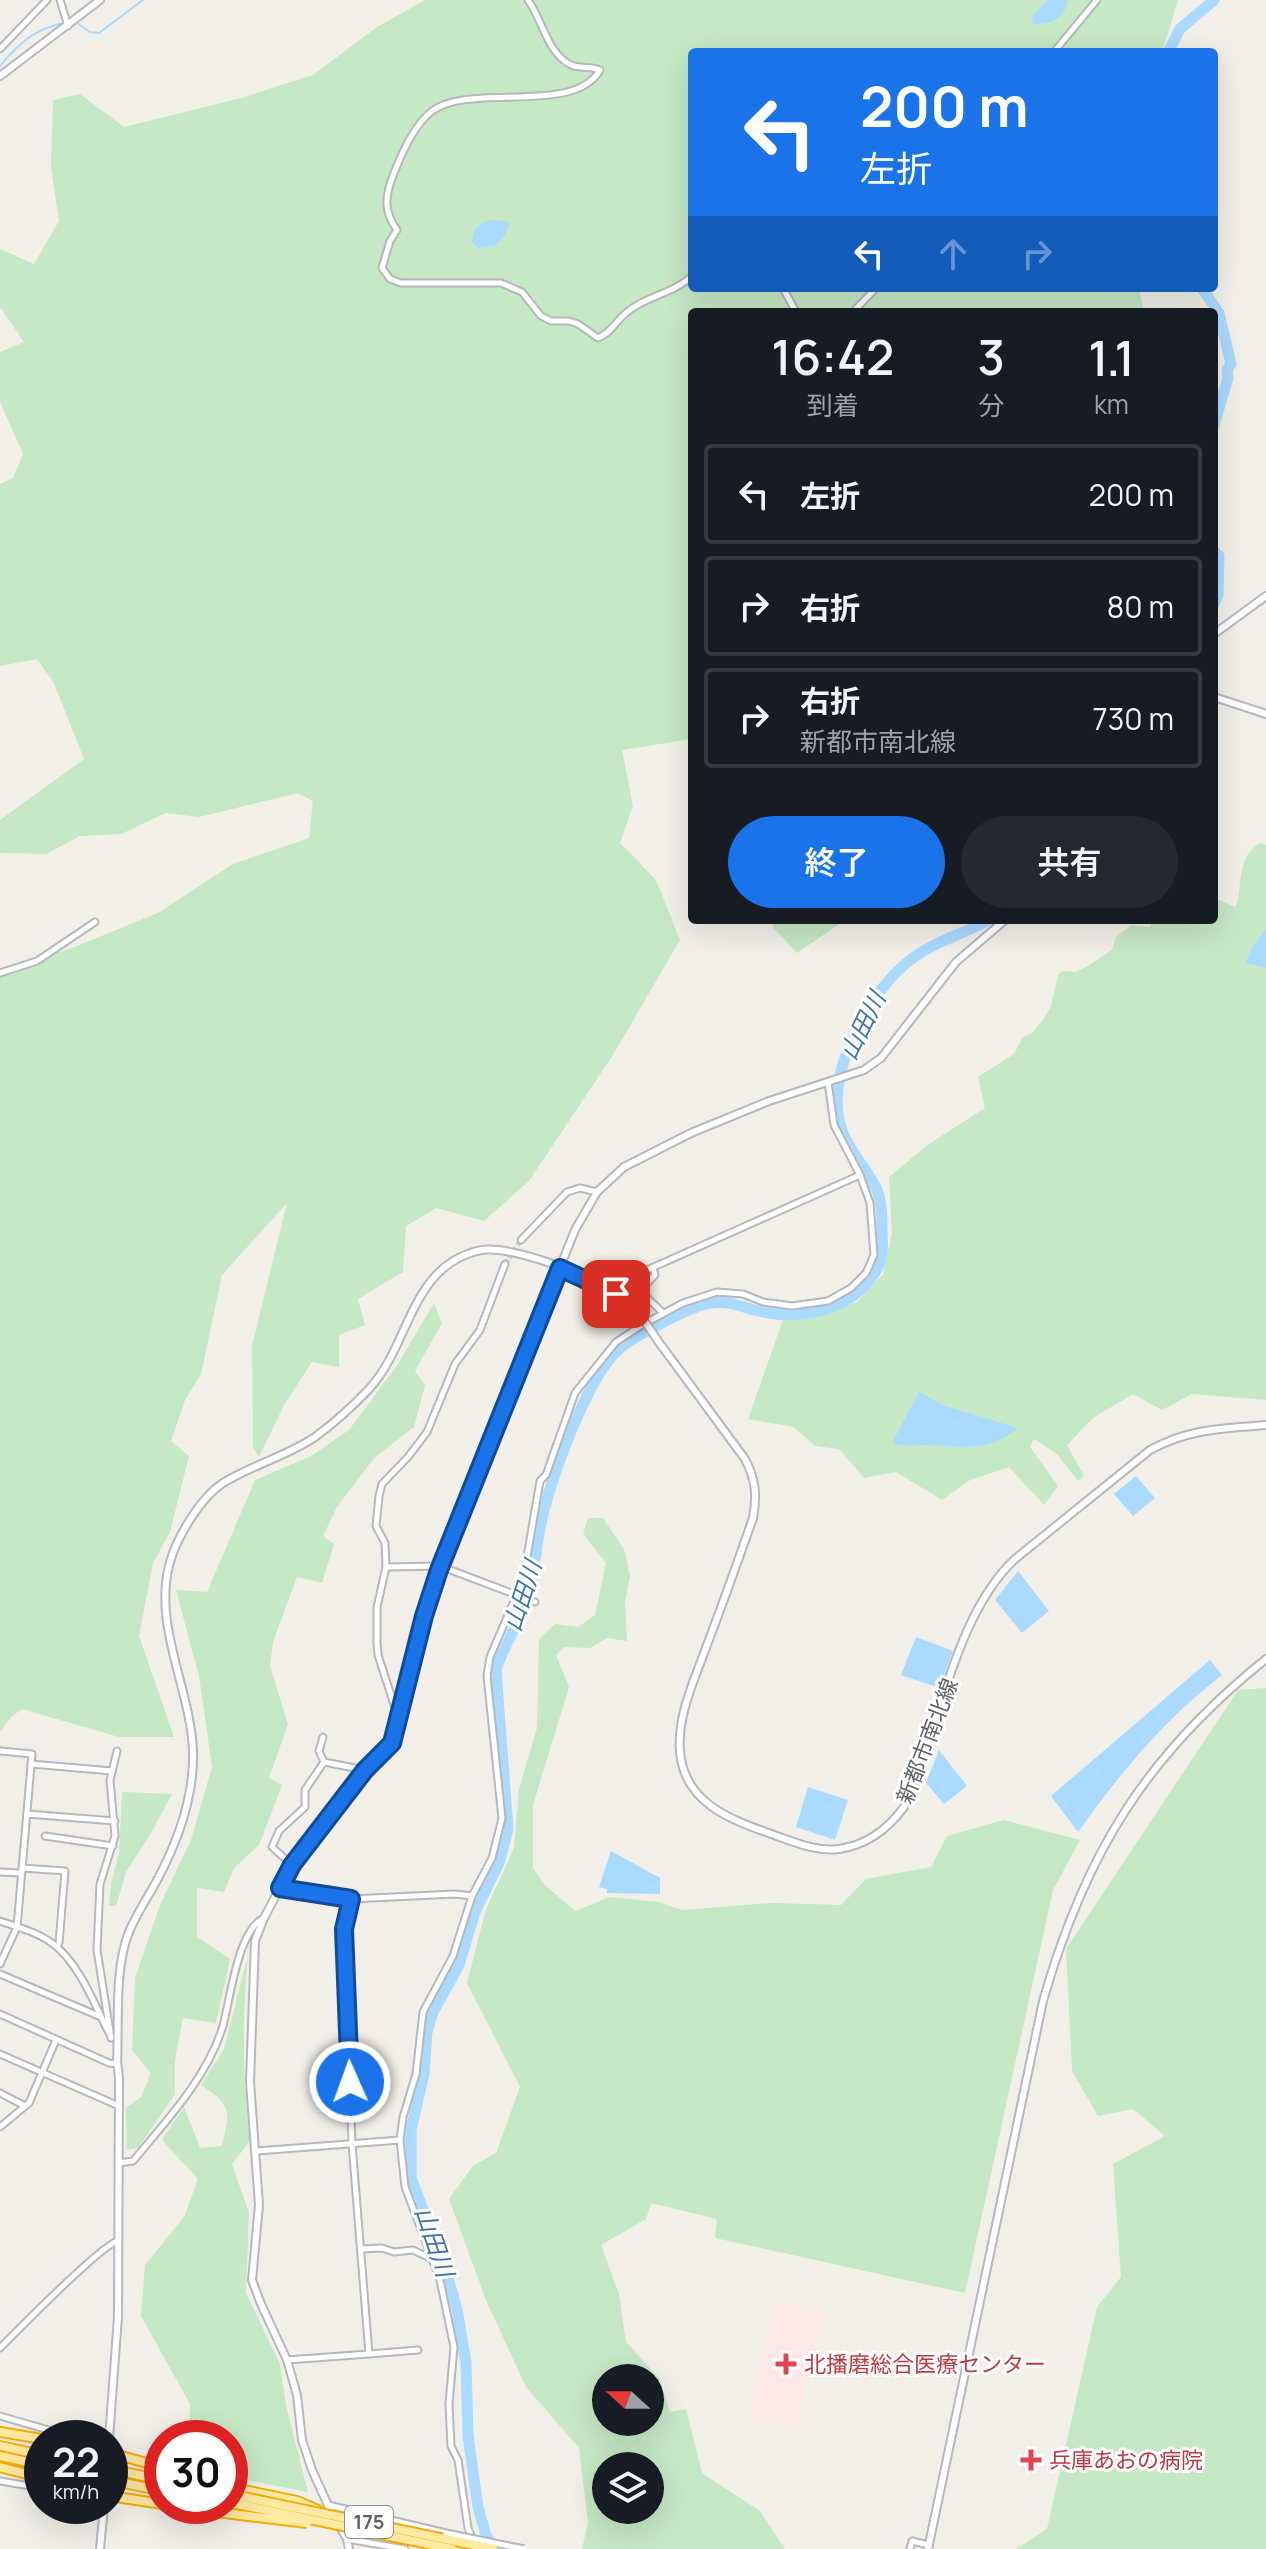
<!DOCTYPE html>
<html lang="ja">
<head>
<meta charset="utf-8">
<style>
	body { margin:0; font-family:Manrope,"Noto Sans JP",sans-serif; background:#242831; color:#f1f3f6; height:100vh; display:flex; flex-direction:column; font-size:30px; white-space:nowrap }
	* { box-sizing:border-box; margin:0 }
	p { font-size:26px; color:#9ea1a6 }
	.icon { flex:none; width:44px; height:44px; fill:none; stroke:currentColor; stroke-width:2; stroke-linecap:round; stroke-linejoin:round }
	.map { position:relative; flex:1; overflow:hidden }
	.side { position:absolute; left:688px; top:308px; width:530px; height:616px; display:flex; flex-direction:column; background:#171b24; border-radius:8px; box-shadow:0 8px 32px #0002 }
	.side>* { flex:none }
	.guide { position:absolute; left:688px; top:48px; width:530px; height:244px; border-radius:8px; box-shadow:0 8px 32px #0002; background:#1a73e8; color:#fff; overflow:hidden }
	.needle { width:52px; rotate:291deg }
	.controls { position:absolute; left:592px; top:2364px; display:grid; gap:16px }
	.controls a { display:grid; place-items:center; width:72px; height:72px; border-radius:50%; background:#171b24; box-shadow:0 8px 32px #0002; font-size:40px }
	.speed { position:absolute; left:24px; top:2420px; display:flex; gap:16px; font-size:40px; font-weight:700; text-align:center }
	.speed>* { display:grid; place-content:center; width:104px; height:104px; border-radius:50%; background:#171b24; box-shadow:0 8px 32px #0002; line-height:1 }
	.speed small { font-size:20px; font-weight:400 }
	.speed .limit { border:12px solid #d22; background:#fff; color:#111 }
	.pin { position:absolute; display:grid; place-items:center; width:68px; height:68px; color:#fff; margin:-34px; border-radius:16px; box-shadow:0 4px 12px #0006 }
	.me { position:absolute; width:88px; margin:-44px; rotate:358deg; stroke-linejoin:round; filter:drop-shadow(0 0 6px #0008) }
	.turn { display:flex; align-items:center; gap:28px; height:168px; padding:0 40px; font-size:36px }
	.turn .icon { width:104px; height:104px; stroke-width:2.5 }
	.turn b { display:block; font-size:56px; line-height:68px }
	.lanes { display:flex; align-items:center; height:76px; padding:0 40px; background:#0003; justify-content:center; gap:40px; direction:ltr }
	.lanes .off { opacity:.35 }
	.eta { display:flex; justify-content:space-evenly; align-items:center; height:136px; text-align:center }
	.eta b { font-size:48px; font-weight:600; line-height:56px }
	.button { display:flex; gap:16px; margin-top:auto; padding:16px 40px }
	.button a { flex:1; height:92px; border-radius:48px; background:#1a73e8; color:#fff; font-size:32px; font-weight:600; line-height:92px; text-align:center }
	.button a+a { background:#242831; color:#f1f3f6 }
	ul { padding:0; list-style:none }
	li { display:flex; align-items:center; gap:24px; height:100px; margin:0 16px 12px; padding:0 24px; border:4px solid #363941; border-radius:8px }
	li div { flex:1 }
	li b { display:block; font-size:30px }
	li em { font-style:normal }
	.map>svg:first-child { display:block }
	.medical { fill:#fce8e6 }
	.green { fill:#c5e8c5; fill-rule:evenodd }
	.water { fill:#aadaff }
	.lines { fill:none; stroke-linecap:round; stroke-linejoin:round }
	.stream { stroke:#aadaff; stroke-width:2 }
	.river { stroke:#aadaff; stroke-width:11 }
	.minor-tunnel { stroke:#ccccc8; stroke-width:5; stroke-dasharray:5 2.5; stroke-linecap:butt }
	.minor-casing { stroke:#b5b8bc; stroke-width:9 }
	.tertiary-casing { stroke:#b5b8bc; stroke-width:10 }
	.trunk-casing { stroke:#f9ab00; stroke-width:12 }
	.minor { stroke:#fff; stroke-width:5 }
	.tertiary { stroke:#fff; stroke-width:6 }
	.trunk { stroke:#feeaa1; stroke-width:8 }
	.minor-bridge-casing { stroke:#b5b8bc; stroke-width:9; stroke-linecap:butt }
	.tertiary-bridge-casing { stroke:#b5b8bc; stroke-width:10; stroke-linecap:butt }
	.trunk-bridge-casing { stroke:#f9ab00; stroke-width:12; stroke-linecap:butt }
	.minor-bridge { stroke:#fff; stroke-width:5 }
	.tertiary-bridge { stroke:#fff; stroke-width:6 }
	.trunk-bridge { stroke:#feeaa1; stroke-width:8 }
	.route-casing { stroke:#114b97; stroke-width:20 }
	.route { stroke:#1a73e8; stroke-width:14 }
	.health-dot { fill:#e0444e; stroke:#fff; stroke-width:3 }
	.labels { text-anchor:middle; stroke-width:6; stroke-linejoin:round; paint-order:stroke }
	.shield { fill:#fff; stroke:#8f9295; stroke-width:2 }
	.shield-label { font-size:20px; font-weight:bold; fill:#5f6368 }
	.street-label { font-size:22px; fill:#5f6368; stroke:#fff }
	.health-label { font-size:22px; fill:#be3a42; stroke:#fff; text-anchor:start }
	.water-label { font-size:24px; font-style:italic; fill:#4174aa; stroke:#fff }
</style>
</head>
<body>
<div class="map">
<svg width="1266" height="2549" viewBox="0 0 1266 2549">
	<rect width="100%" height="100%" fill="#f1efe8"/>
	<polygon class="medical" points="776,2301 823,2312 796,2428 750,2417"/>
	<g class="green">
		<polygon points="425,0 1178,0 1162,52 692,52 692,288 1139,288 1144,312 692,312 692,739 622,750 633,806 620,843 656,880 680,940 613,1055 529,1181 484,1221 436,1208 406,1226 403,1272 358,1299 365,1325 339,1335 339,1367 312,1362 284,1405 259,1457 253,1447 252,1346 287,1203 222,1275 201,1374 185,1400 171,1441 189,1456 170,1532 153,1563 139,1636 174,1737 119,1737 22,1709 11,1717 0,1732 0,971 72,948 158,913 233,864 309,838 313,801 298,793 199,817 166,813 121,834 80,836 46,854 0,853 0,820 84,759 54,683 37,659 0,666 0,484 13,478 23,454 0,402 0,352 24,342 0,307 0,249 34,264 59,221 51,166 53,100 80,94 124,127 241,98 313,75 377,27"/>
		<path d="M 1261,843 L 1266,845 L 1266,1400 L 1192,1394 L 1162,1410 L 1133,1394 L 1093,1418 L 1067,1445 L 1084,1476 L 1078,1481 L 1058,1455 L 1034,1439 L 1030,1447 L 1058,1486 L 1044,1505 L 1009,1467 L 970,1480 L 942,1500 L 896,1472 L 864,1478 L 839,1449 L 815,1446 L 794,1427 L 748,1419 L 783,1320 L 857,1302 L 883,1274 L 892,1233 L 889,1177 L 929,1144 L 985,1108 L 978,1077 L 1014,1054 L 1023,1037 L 1032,1033 L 1044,1019 L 1051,1006 L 1058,975 L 1062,971 L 1075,972 L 1088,966 L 1112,950 L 1116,937 L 1132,925 L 1150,927 L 1153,920 L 1214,920 L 1214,898 L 1236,907 C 1243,885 1236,855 1261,843 Z"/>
		<polygon points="777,920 845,920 797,953 772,926"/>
		<polygon points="434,1303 442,1323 415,1371 425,1385 414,1427 374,1458 337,1507 323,1536 334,1544 322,1583 297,1577 273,1642 270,1666 288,1724 269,1778 282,1785 259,1845 234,1868 224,1892 197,1888 197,1937 230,1959 216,2023 183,2018 175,2060 175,2094 138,2148 127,2150 126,2108 141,2097 151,2073 132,2050 135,1978 160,1905 191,1840 212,1767 199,1676 176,1590 207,1592 255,1480 311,1456 349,1430 398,1364"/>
		<path d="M 588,1518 L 603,1518 L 624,1549 L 630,1576 L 625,1602 L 627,1641 L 607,1638 L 590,1648 L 564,1647 L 556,1655 L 569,1687 L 533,1805 L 533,1868 L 544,1884 L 575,1911 L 610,1897 L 659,1902 L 682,1910 L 772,1903 L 841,1905 L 866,1879 L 931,1867 L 947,1836 L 1004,1820 L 1080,1840 L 1053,1890 L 965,2293 L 715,2238 L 717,2219 L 651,2203 L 646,2219 L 601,2245 L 619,2294 L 626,2342 L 659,2378 L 670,2412 L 686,2409 L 702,2473 L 760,2511 L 785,2549 L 582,2549 L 588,2523 L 579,2448 L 526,2387 L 486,2300 L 449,2199 L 473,2166 L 496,2153 L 520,2087 L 467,1983 L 486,1909 L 514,1848 L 519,1789 L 537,1728 L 539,1639 L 555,1624 L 578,1627 L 595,1615 L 606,1563 L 583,1534 ZM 606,2378 L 650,2378 L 650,2422 L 606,2422 ZM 606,2466 L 650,2466 L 650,2510 L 606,2510 Z"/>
		<polygon points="1266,1688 1266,2549 1016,2549 1047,2529 1097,2307 1121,2277 1113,2164 1165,2136 1133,2109 1098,2116 1072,2071 1066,1949 1238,1690"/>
		<polygon points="122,1792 172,1794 151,1833 126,1872 116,1906 109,1906 111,1883 119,1853"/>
		<path d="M 248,1955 C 242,2021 242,2075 250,2141 L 232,2164 L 249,2213 L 246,2293 L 280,2364 L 286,2406 L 308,2492 L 230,2477 L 230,2438 L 189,2438 L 190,2404 L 141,2316 L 145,2265 L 184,2217 L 198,2179 L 162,2140 L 184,2107 L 200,2148 L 222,2146 C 230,2110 233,2106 201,2085 L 224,2049 Z"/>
	</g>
	<g class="water">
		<path d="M 1047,0 L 1068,0 C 1065,18 1051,25 1033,24 L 1032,17 Z"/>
		<path d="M 492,220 L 507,221 L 509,224 L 505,236 L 494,246 L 478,248 L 472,241 C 473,228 480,223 492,220 Z"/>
		<polygon points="1266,929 1266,968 1246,963 1252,948"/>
		<path d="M 919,1392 L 945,1406 L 1018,1428 C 989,1452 964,1447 929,1445 C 914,1445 906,1447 892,1443 Z"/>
		<polygon points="1136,1476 1155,1498 1133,1516 1114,1494"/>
		<polygon points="1018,1571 1049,1611 1022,1633 995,1600"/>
		<polygon points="916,1637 953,1651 941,1683 934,1686 901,1675"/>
		<path d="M 1210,1660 L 1222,1675 C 1164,1720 1120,1773 1078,1832 L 1051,1796 Z"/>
		<polygon points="939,1750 967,1786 944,1804 926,1783"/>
		<polygon points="808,1787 848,1800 835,1840 796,1827"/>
		<polygon points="611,1851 660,1878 660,1894 607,1893 607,1889 599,1887"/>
	</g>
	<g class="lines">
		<g class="stream">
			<polyline points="74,21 90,32 99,33 143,0"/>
			<path d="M 0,66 C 18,44 36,28 64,23"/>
		</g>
		<g class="river">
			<polyline points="1168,52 1180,29 1214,0"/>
			<polyline points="1202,288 1219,313 1231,364 1227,370 1228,378 1214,425"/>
			<polyline points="1214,551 1219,556 1218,595 1214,604"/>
			<path d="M 494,2549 L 486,2535 L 478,2507 L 468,2436 L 466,2363 L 457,2309 L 445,2268 L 411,2178 L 411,2130 L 424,2074 L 427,2031 L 433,2012 L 459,1965 L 475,1912 L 499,1863 L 508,1829 L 496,1671 C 503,1643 522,1622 529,1594 C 534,1572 536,1550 540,1528 C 549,1484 586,1377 620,1348 C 635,1336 694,1304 712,1303 C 733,1301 740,1307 758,1311 C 802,1321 851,1311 876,1271 C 883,1259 883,1245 882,1231 C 882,1215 882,1198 874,1184 C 862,1163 844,1144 839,1120 C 828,1069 869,992 909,961 C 933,942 963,934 989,920"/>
		</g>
		<polyline class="minor-tunnel" points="505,1264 521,1240"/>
		<g class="minor-casing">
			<g id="minor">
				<polyline points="60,0 68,26"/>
				<path d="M 528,0 C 543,21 546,50 569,64 C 580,70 590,65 600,70 C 574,116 471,82 432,111 C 414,125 402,153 394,173 C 385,195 383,211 397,230 L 390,241 L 382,268 L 390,279 L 401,283 L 501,283 L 522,292 L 541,316 L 551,321 L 569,321 L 578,324 L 598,338 C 611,333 615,322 626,313 C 645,296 673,294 692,276"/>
				<polyline points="0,49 47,0"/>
				<polyline points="1054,52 1097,0"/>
				<polyline points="783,288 796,312"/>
				<polyline points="853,312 876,288"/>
				<polyline points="0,973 37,961 95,922"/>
				<polyline points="521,1240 567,1192 580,1188 597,1192"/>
				<polyline points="653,1268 655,1275 640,1291 663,1313"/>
				<polyline points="616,1294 629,1278 860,1175"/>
				<polyline points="386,1567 440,1566 535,1602"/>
				<polyline points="398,1717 378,1655 377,1642 377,1607 386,1567 385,1543 376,1526 379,1496 382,1484 408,1457 427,1432 455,1364 480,1330 505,1264"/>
				<polyline points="0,1751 32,1754 17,1927 0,1964"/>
				<polyline points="324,1762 365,1770"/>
				<polyline points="31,1764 112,1771"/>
				<polyline points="27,1814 115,1821"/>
				<polyline points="45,1836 113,1846"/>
				<polyline points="292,1865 272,1847 279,1831 305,1807 305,1790 324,1762 319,1751 323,1737"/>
				<polyline points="22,1868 65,1871 59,1943 57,1947"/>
				<polyline points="0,1872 21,1873"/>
				<polyline points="280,1888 351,1899 455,1894 472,1896 453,1956 423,2012 416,2074 403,2117 400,2140 405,2187 440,2280 454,2347 449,2404 451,2446 458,2460 468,2528 473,2541"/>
				<polyline points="472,1896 492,1858 502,1818 487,1676 490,1657 523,1580 540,1481 546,1475 575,1393 616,1342 642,1325 683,1303 717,1292 743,1294 763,1302 792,1306 828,1301 851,1288 866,1273 874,1255 870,1203 860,1175 834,1125 828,1082"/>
				<path d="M 0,1921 C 17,1927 37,1932 52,1943 C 79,1963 94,2003 109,2033"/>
				<polyline points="0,1974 101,2017"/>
				<polyline points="0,2014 109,2063 117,2064"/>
				<polyline points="111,2038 97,1950 100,1884 115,1836 110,1780 117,1751"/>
				<polyline points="0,2054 119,2106"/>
				<polyline points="0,2093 25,2106"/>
				<polyline points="0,2127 29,2103 56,2040"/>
				<polyline points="257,2151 400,2140"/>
				<path d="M 118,2163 L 133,2161 C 167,2120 207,2078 223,2026 C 230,2000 238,1929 264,1918"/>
				<polyline points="361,2249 382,2248 394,2252 413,2250 432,2259"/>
				<path d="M 0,2348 C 18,2330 102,2244 118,2241"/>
				<polyline points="369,2354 418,2350"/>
				<polyline points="287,2360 369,2354 352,2144 344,1929 351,1899"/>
				<polyline points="0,2416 52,2431 66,2438"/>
				<polyline points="0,2481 42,2488"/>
				<polyline points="328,2505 446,2533"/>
				<polyline points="347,2539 405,2549"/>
				<polyline points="910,2549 912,2541 929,2545"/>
			</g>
		</g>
		<g class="tertiary-casing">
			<g id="tertiary">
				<polyline points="0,76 100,0"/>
				<polyline points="1214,634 1266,596"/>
				<polyline points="1214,697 1266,714"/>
				<path d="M 658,1341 L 745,1459 C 756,1480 757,1496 753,1518 C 738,1561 723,1603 707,1645 C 695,1679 677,1715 680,1751 C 684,1804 732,1820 774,1835 C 794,1842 817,1852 839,1849 C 867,1845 888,1829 904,1807 C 939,1730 954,1616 1015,1559 L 1150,1450 C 1188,1429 1224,1428 1266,1425"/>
				<path d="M 117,2064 C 119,2023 114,1969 129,1932 C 136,1915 146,1900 155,1884 C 177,1844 194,1798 193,1752 C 191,1689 152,1625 170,1562 C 177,1537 201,1497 223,1483 C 252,1465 287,1456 315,1437 C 334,1423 353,1406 369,1389 C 410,1345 410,1268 477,1251 C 507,1243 582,1273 609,1289 C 621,1296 631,1306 641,1316"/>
				<polyline points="109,2438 118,2317 119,2078 117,2060"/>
				<polyline points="100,2549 104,2506"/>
				<polyline points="349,2549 347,2539 331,2512 312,2470 302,2440 297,2395 287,2360 261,2304 252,2280 259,2205 250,2082 255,1941 264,1918 292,1865 365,1770 392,1743 424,1616 439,1570 575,1230 597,1192 624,1167 691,1133 769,1101 864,1070 881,1058 956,962 1005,920"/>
				<path d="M 928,2549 L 1043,2001 C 1085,1854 1146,1755 1266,1659"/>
			</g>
		</g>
		<g class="trunk-casing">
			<g id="trunk">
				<polyline points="0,2432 42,2439"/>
				<polyline points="0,2446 42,2455"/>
				<polyline points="110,2453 162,2467"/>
				<polyline points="0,2456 42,2465"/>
				<polyline points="0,2467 42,2478"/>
				<polyline points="110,2469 162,2480"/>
				<polyline points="110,2480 162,2491"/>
				<polyline points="230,2487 297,2501 318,2510"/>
				<polyline points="230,2495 244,2497"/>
				<polyline points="110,2496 162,2504"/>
				<polyline points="230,2503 242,2505"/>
				<polyline points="171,2506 240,2515"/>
			</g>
		</g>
		<use href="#minor" class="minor"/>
		<use href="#tertiary" class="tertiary"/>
		<use href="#trunk" class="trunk"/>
		<g class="minor-bridge-casing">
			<polyline id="minor-bridge" points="446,2533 524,2549"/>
		</g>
		<g class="tertiary-bridge-casing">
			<polyline id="tertiary-bridge" points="641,1316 658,1341"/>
		</g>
		<g class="trunk-bridge-casing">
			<g id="trunk-bridge">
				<polyline points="244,2497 493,2549"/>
				<polyline points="242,2505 452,2549"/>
				<polyline points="240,2515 307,2523"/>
			</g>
		</g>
		<use href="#minor-bridge" class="minor-bridge"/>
		<use href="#tertiary-bridge" class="tertiary-bridge"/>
		<use href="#trunk-bridge" class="trunk-bridge"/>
	</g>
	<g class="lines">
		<g class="route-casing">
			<polyline id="route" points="350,2082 344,1929 351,1899 280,1888 292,1865 365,1770 392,1743 424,1616 439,1570 560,1268 616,1294"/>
		</g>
		<use href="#route" class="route"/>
	</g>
	<g class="health-dot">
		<path d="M782 2352h8v8h8v8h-8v8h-8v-8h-8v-8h8z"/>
		<path d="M1027 2448h8v8h8v8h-8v8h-8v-8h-8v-8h8z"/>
	</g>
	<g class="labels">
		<rect class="shield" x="345" y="2506" width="48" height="32" rx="6"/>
		<g class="shield-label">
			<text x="369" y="2529">175</text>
		</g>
		<g class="street-label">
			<text transform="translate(927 1741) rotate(-69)" y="8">新都市南北線</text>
		</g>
		<g class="health-label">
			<text x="804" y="2372">北播磨総合医療センター</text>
			<text x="1049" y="2468">兵庫あおの病院</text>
		</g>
		<g class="water-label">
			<text transform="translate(863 1026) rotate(-64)" y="8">山田川</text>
			<text transform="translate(523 1596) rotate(-72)" y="8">山田川</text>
			<text transform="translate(434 2242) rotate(71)" y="8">山田川</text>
		</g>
	</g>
</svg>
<div class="controls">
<a><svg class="needle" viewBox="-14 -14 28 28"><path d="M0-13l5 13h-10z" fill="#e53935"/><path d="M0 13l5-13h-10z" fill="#9ea1a6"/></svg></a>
<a><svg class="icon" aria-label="layers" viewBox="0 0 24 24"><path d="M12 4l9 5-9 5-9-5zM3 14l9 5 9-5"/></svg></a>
</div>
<div class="speed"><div>22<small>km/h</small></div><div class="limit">30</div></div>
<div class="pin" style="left:616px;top:1294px;background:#d93025"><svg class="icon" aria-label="arrive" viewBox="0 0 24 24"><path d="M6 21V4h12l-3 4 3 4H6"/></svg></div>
<svg class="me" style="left:350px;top:2082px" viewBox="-20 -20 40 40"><circle r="17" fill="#1a73e8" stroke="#fff" stroke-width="3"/><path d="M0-11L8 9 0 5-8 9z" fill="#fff"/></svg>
<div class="guide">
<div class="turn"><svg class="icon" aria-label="left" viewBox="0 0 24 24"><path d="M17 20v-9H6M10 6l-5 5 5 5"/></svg><div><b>200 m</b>左折</div></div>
<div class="lanes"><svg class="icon" aria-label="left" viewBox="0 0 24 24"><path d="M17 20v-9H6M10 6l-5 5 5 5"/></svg><svg class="icon off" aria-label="ahead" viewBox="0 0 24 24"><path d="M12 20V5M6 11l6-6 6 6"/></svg><svg class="icon off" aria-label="right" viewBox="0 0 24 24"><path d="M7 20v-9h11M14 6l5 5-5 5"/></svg></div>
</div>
<section class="side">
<div class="eta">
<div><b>16:42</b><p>到着</p></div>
<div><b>3</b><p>分</p></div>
<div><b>1.1</b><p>km</p></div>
</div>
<ul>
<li><svg class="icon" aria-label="left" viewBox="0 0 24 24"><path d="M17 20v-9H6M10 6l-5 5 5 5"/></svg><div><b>左折</b></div><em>200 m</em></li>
<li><svg class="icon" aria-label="right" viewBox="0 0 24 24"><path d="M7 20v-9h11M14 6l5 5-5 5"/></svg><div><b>右折</b></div><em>80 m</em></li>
<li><svg class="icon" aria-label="right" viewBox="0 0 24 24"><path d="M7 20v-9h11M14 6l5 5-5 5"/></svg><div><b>右折</b><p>新都市南北線</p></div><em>730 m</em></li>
</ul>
<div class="button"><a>終了</a><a>共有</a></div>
</section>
</div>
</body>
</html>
